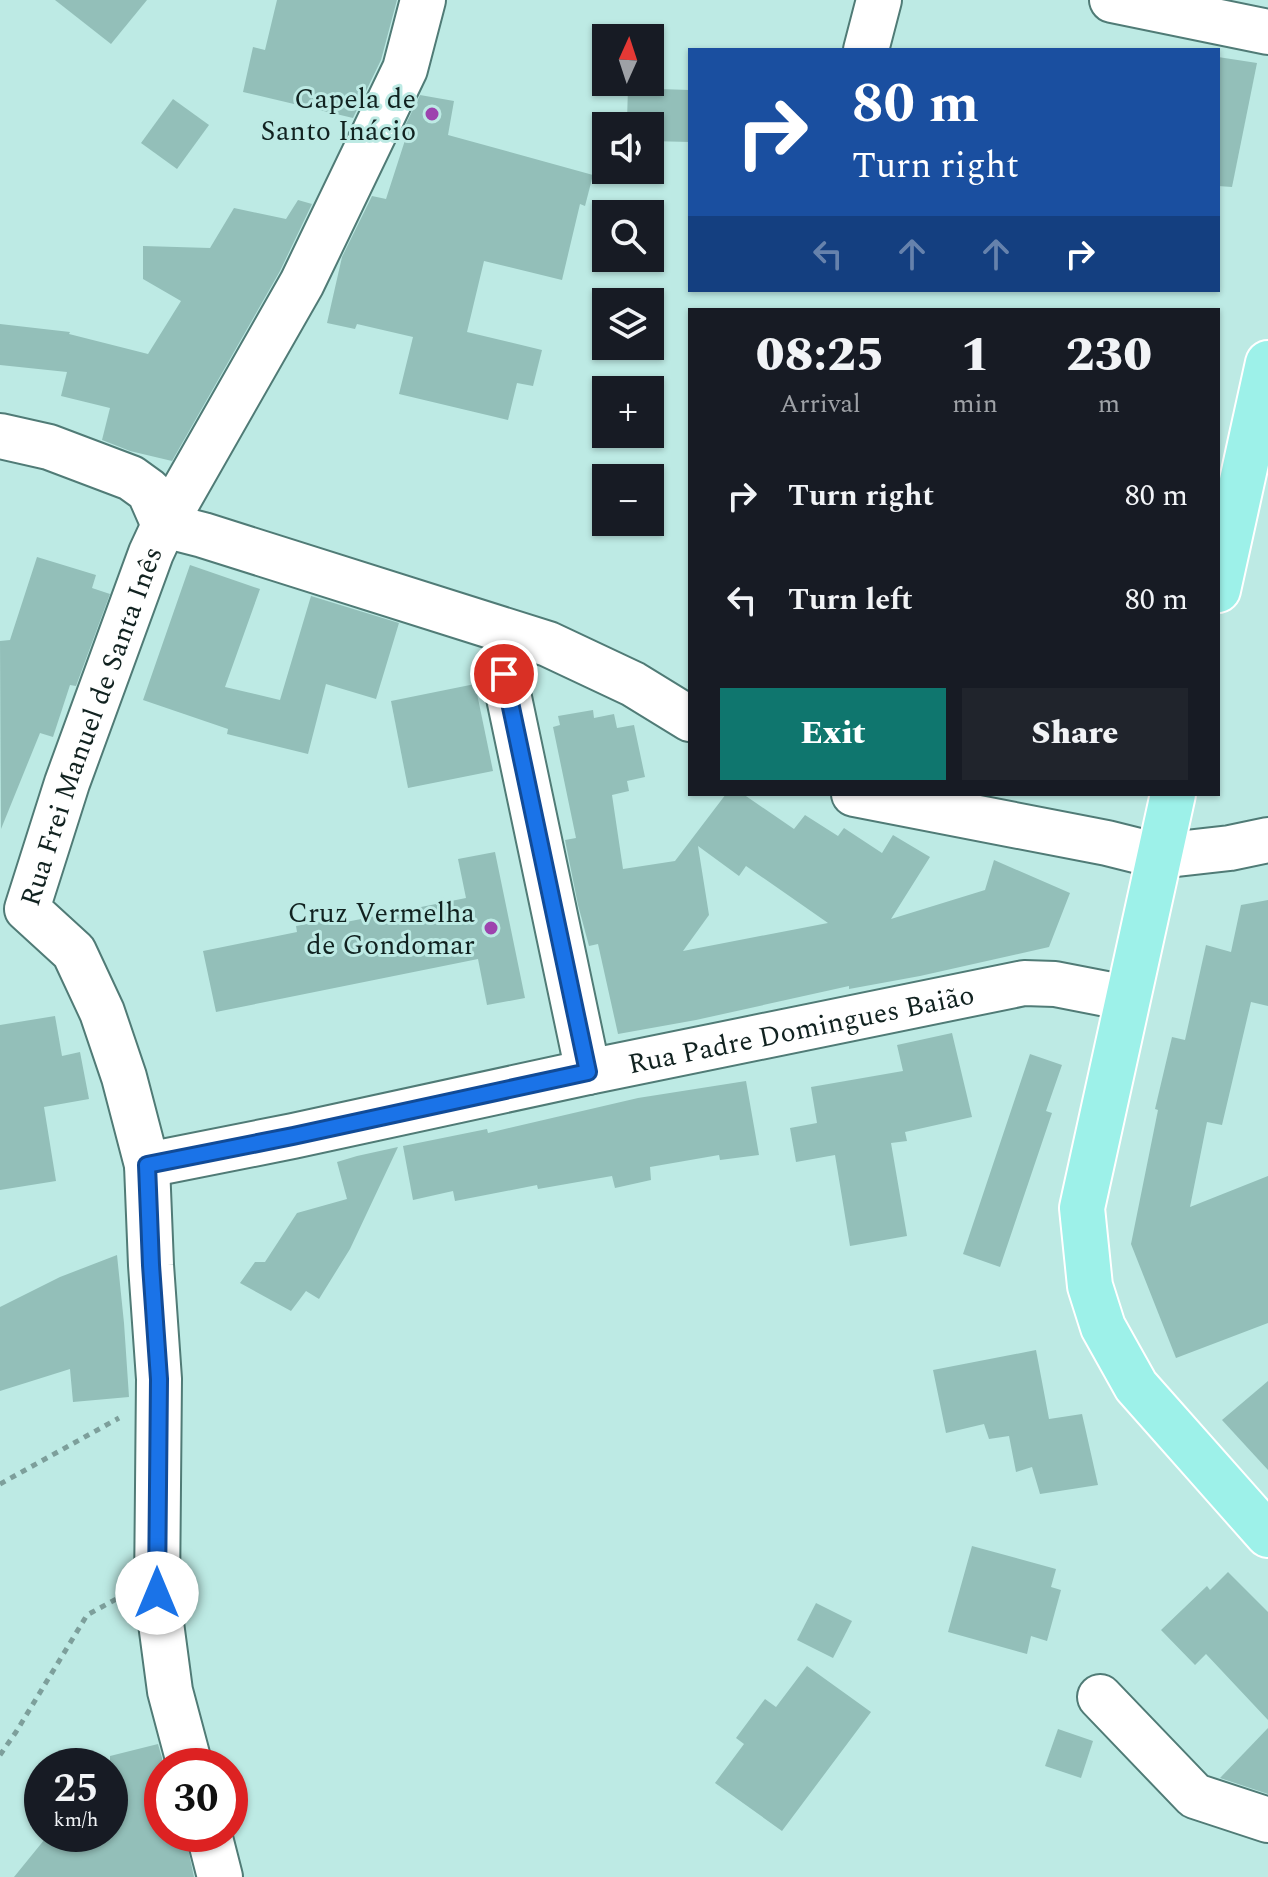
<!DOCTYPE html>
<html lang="en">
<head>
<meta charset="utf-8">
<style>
	body { margin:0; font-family:Spectral,serif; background:#20242c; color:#f1f3f6; height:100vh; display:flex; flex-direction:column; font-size:30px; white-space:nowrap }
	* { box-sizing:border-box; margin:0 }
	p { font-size:26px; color:#9ea1a6 }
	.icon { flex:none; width:44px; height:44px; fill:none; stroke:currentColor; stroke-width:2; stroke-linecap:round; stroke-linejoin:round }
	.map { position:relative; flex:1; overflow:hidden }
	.side { position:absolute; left:688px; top:308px; width:532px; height:488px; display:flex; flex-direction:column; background:#171b24; border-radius:0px; box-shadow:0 2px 6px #0004 }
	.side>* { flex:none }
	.top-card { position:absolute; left:688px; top:48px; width:532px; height:244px; border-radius:0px; box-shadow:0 2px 6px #0004; background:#1a4fa0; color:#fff; overflow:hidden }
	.needle { width:52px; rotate:3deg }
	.buttons { position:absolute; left:592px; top:24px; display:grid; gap:16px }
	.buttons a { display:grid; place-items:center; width:72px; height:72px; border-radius:0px; background:#171b24; box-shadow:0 2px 6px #0004; font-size:40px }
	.speed { position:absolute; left:24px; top:1748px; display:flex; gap:16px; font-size:40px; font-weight:700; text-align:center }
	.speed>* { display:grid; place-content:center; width:104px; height:104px; border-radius:50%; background:#171b24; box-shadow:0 2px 6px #0004; line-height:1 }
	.speed small { font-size:20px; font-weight:400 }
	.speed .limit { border:12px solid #d22; background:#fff; color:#111 }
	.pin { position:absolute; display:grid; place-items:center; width:68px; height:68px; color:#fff; margin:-34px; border:4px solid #fff; border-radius:50%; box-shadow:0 2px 8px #0007 }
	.me { position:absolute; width:88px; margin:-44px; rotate:0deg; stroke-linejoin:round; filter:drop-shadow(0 0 6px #0008) }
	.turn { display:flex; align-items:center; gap:28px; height:168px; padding:0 32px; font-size:36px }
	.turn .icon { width:104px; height:104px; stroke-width:2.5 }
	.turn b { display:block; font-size:56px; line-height:68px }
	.lanes { display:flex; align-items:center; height:76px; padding:0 32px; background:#0003; justify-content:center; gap:40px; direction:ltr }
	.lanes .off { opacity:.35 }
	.eta { display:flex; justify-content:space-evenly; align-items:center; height:136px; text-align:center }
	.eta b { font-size:48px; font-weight:800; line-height:56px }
	.button { display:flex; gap:16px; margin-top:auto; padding:16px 32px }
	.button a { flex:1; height:92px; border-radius:0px; background:#0f766e; color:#fff; font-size:32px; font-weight:800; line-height:92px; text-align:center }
	.button a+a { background:#20242c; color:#f1f3f6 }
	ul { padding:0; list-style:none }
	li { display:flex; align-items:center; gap:24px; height:104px; padding:0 32px }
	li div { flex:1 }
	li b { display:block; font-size:30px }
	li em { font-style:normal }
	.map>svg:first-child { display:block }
	.building { fill:#93bfb9; fill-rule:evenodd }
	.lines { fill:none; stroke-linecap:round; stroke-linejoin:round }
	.minor-casing { stroke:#507b76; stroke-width:48 }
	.major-casing { stroke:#fff; stroke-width:48 }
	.path { stroke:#7d9f9b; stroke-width:5; stroke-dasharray:6 6; stroke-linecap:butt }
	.minor { stroke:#fff; stroke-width:44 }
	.major { stroke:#9df1e9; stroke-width:44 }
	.route-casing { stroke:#114b97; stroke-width:20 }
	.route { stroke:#1a73e8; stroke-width:14 }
	.poi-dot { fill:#9d43ae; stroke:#bdeae4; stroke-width:3 }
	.labels { text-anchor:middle; stroke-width:6; stroke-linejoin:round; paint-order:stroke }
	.poi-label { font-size:28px; fill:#112220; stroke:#bdeae4; text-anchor:end }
	.street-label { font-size:28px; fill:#112220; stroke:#bdeae4 }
</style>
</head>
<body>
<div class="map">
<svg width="1268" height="1877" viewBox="0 0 1268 1877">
	<rect width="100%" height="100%" fill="#bdeae4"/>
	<g class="building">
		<polygon points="55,0 147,0 111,44"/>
		<polygon points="277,0 397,0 381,60 353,118 243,92 253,47 265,50"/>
		<polygon points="1218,57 1257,63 1232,187 1218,186"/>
		<polygon points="628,88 690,90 690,142 650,141 650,126 648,126 648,121 627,120"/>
		<polygon points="420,95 454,101 448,135 593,175 585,206 580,204 562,280 484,261 467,332 542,350 533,386 517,383 508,420 399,394 413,337 357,324 355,329 327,323 342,257 372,196 386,199 408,131 403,130"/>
		<polygon points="173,99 209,125 177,169 141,143"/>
		<polygon points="298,200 312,204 280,271 172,461 130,451 102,440 110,408 61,396 67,372 0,365 0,324 70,332 69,334 148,354 181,301 143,279 143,246 210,248 234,208 286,219"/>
		<polygon points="37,557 96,575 92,588 110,594 76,686 70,685 53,737 40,733 1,829 0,641 10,640"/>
		<polygon points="190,565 260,589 225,687 280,700 311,596 399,623 376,699 326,684 308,754 227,734 228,729 143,700"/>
		<polygon points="475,684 493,771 408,788 391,701"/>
		<path d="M 593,710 L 594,718 L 614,714 L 617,728 L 634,725 L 645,777 L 627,781 L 629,791 L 612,795 L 623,869 L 675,861 L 726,794 L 743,794 L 794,829 L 805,815 L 838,836 L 844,828 L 882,853 L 893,835 L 930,857 L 891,919 L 985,890 L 994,860 L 1070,893 L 1049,947 L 920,976 L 849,989 L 849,986 L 696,1020 L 618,1034 L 598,944 L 589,946 L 578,905 L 565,840 L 576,838 L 553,727 L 560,725 L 558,716 ZM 698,846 L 739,876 L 746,866 L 828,923 L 683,951 L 709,915 Z"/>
		<polygon points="495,852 525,998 487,1005 478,959 216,1012 203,951 297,932 296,926 340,918 341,923 466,898 458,859"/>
		<polygon points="1268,900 1268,1006 1251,1002 1222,1125 1207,1122 1190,1207 1268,1176 1268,1323 1176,1358 1131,1244 1158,1110 1155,1109 1172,1037 1185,1040 1206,945 1231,952 1241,905"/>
		<polygon points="55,1016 62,1056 80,1052 89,1099 44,1107 56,1181 0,1190 0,1025"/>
		<polygon points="952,1033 972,1117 905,1132 907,1141 891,1143 907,1236 850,1246 835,1155 796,1162 790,1128 817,1123 811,1087 903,1071 897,1045"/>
		<polygon points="1030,1054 1062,1065 1046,1111 1052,1113 1000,1267 963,1254"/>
		<polygon points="746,1081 759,1155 720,1160 719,1155 650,1167 651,1180 615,1188 612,1176 538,1189 537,1185 455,1201 453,1191 413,1200 403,1146 487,1129 488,1133 638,1098"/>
		<polygon points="398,1147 350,1249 319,1299 306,1291 291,1311 240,1283 255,1262 265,1262 297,1213 347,1199 337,1162 357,1156"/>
		<polygon points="117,1255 124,1323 129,1397 73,1402 70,1369 0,1391 0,1307 60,1277"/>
		<polygon points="1036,1350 1049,1419 1082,1414 1098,1485 1040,1494 1032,1467 1016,1472 1009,1436 989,1439 984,1424 946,1433 933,1370"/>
		<polygon points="1268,1381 1268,1470 1222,1420"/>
		<polygon points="972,1546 1056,1569 1051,1587 1061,1590 1047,1641 1031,1636 1027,1654 948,1632"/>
		<polygon points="1228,1572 1268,1612 1268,1720 1206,1654 1195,1665 1161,1630 1207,1586 1210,1590"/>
		<polygon points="816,1603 852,1621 833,1658 797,1640"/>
		<polygon points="807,1666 871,1712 782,1831 715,1783 744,1744 736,1738 765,1699 776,1707"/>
		<polygon points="1268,1728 1268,1794 1220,1778"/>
		<polygon points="1058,1729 1093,1741 1081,1778 1045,1766"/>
		<polygon points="158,1744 162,1758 162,1834 185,1834 194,1877 14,1877 49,1834 110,1834 110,1756"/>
	</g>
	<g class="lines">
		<g class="minor-casing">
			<g id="minor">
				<polyline points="1112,0 1268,32"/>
				<polyline points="866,50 879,0"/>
				<polyline points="0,436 49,447 131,478 149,491 164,525 203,535 548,644 633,684 690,719"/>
				<polyline points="504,674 588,1072"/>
				<polyline points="854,794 1107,843 1159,856 1230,848 1268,840"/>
				<path id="s1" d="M 147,1165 L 293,1136 L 588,1072 L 1024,983 L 1055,984 L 1127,998"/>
				<polyline points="1100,1697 1195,1796 1268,1820"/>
				<path id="s2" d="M 190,1766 L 170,1691 L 157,1593 L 159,1379 L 151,1265 L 147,1165 L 124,1077 L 102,1012 L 74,952 L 27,909 L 67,783 L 151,553 L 164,525 L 302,283 L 405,69 L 423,0"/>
				<polyline points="209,1834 220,1877"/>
			</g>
		</g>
		<g class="major-casing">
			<g id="major">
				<polyline points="1218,590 1268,363"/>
				<polyline points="1173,794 1082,1208 1090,1286 1103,1327 1136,1386 1268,1535"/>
			</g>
		</g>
		<g class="path">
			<polyline points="0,1484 119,1418"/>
			<polyline points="0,1755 16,1732 87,1615 120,1597"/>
		</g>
		<use href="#minor" class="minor"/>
		<use href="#major" class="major"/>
	</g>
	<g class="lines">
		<g class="route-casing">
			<polyline id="route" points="157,1593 159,1379 151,1265 147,1165 293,1136 588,1072 504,674"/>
		</g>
		<use href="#route" class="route"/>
	</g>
	<g class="poi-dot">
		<circle cx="432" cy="114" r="8"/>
		<circle cx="491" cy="928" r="8"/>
	</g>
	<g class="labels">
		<g class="poi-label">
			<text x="416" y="108">Capela de<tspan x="416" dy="32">Santo Inácio</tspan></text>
			<text x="475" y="922">Cruz Vermelha<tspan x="475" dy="32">de Gondomar</tspan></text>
		</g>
		<g class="street-label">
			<text dy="10" stroke="none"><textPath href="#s2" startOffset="1088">Rua Frei Manuel de Santa Inês</textPath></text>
			<text dy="10" stroke="none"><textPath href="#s1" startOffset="668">Rua Padre Domingues Baião</textPath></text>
		</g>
	</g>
</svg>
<div class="buttons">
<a><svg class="needle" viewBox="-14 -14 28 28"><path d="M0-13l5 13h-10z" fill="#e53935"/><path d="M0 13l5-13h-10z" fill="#9ea1a6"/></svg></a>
<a><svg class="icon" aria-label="sound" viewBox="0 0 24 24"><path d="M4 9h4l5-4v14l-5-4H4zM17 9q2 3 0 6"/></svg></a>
<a><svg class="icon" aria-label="search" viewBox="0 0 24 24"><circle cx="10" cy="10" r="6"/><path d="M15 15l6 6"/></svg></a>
<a><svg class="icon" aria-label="layers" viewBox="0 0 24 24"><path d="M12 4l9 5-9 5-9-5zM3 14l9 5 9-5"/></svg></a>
<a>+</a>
<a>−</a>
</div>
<div class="speed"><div>25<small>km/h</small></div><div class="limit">30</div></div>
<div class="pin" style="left:504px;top:674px;background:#d93025"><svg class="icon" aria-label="arrive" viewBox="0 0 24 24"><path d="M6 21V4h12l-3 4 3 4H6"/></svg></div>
<svg class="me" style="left:157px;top:1593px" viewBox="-20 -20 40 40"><circle r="19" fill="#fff"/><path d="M0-13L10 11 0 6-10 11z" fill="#1a73e8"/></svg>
<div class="top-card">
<div class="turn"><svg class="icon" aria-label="right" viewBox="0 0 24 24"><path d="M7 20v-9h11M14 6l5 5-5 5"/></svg><div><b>80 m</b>Turn right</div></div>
<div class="lanes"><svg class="icon off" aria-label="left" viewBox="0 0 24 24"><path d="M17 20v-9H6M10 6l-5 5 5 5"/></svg><svg class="icon off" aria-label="ahead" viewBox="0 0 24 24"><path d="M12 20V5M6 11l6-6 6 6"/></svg><svg class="icon off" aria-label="ahead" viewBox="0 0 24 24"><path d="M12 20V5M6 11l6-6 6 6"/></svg><svg class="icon" aria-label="right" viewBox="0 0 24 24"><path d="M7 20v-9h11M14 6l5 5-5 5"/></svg></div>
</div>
<section class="side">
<div class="eta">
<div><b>08:25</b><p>Arrival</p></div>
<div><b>1</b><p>min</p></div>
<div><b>230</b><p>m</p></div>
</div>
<ul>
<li><svg class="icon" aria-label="right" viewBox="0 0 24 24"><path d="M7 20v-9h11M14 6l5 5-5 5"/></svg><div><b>Turn right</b></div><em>80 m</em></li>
<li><svg class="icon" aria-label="left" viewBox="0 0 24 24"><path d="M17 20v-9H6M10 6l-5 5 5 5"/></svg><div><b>Turn left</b></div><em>80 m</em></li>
</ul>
<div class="button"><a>Exit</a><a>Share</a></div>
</section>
</div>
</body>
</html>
